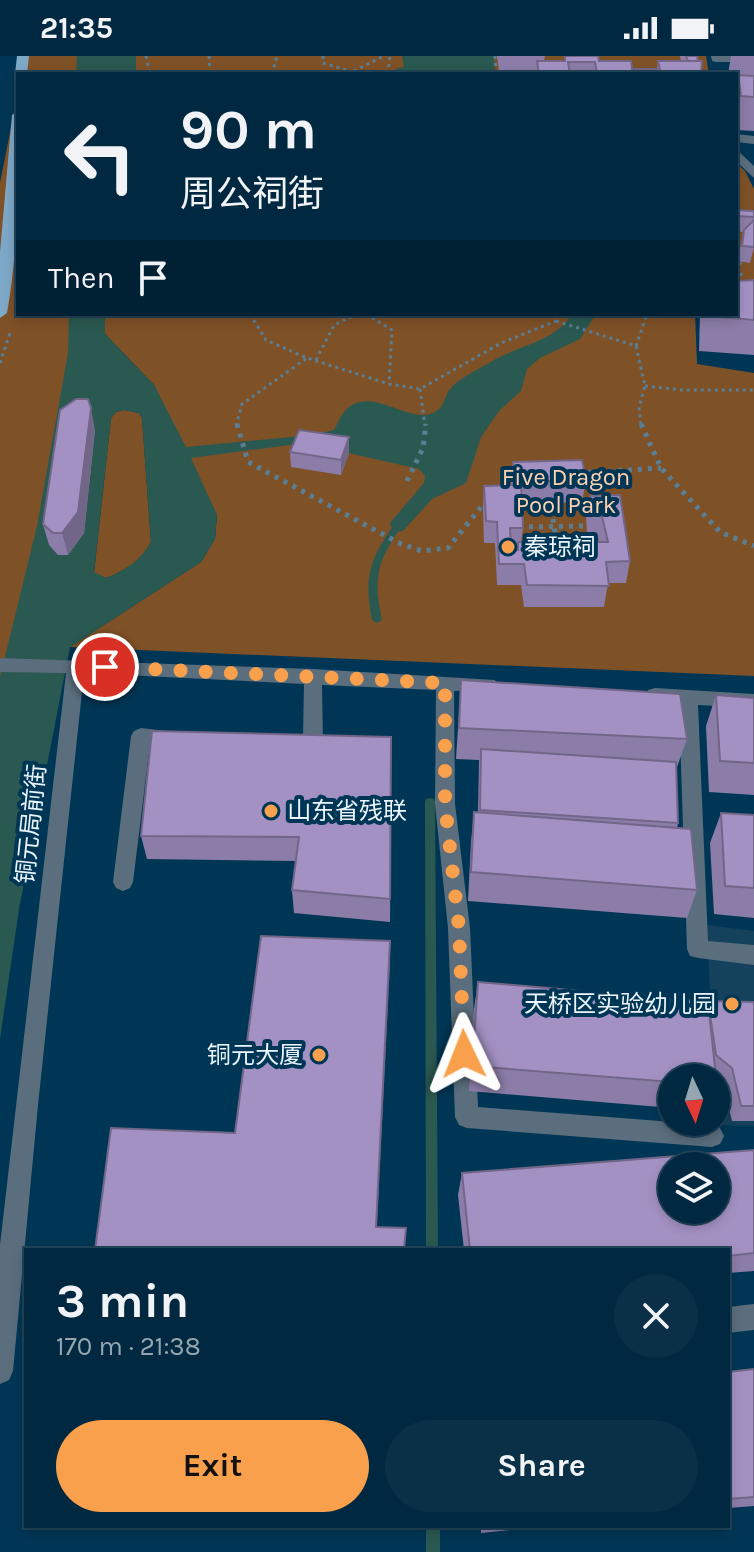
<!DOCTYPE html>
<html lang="en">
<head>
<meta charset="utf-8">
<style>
	body { margin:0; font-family:Karla,"Noto Sans SC",sans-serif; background:#0a3047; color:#f1f3f6; height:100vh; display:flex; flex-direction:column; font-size:30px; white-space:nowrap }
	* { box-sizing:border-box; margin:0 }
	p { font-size:26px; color:#95a6b1 }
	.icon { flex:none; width:44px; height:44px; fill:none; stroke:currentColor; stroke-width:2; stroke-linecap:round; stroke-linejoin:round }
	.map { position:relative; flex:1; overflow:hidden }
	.details { position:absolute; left:24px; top:1192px; width:706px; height:280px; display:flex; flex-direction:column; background:#002840; border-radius:0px; box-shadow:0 4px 12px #0003,0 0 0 2px #224459 }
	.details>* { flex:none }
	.banner { position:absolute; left:16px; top:16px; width:722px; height:244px; border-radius:0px; box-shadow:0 4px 12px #0003,0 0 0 2px #224459; background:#002840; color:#f1f3f6; overflow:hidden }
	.needle { width:52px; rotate:176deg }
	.buttons { position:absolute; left:658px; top:1008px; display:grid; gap:16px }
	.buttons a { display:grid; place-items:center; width:72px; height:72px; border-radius:50%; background:#002840; box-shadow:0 4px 12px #0003,0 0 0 2px #224459; font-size:40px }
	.pin { position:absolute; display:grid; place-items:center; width:68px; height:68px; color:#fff; margin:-34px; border:4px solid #fff; border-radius:50%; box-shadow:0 2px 8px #0007 }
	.me { position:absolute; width:88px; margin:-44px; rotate:358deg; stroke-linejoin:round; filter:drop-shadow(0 0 6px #0008) }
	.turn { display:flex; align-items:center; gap:28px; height:168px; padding:0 32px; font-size:36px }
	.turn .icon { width:104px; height:104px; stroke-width:2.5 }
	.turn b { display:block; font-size:56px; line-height:68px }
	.then { display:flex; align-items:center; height:76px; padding:0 32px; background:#0003; gap:16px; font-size:30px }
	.round { display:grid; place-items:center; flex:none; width:84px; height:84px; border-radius:42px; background:#0a3047 }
	.overview { display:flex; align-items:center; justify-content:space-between; height:136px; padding:0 32px }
	h1 { font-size:48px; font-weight:700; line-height:60px }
	.action { display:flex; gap:16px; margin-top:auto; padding:16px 32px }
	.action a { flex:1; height:92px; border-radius:48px; background:#f9a04c; color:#111; font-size:32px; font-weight:700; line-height:92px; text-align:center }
	.action a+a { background:#0a3047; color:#f1f3f6 }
	.status { display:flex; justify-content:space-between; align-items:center; height:56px; padding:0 40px; background:#002840; direction:ltr }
	.status svg { height:22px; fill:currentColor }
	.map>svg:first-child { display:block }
	.built { fill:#14415c }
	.green { fill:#7f5127 }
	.water { fill:#2a5951; fill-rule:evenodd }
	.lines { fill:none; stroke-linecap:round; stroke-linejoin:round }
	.stream { fill:#2a5951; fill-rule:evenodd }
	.path-far1 { stroke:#5a7f95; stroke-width:3; stroke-dasharray:3 4; stroke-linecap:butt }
	.path { stroke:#5a7f95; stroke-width:5; stroke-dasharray:4 6; stroke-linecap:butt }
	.minor { fill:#5a6e7d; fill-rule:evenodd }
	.major { fill:#7ea8c7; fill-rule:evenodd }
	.wall { fill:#8c7da8 }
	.shaded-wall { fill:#726688 }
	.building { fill:#a391c3; stroke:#726688; stroke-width:2; fill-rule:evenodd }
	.route { stroke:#f9a04c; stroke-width:14; stroke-dasharray:0 25.2 }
	.poi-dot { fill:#f9a04c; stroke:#003655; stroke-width:3 }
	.labels { text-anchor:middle; stroke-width:8; stroke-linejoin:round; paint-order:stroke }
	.park-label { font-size:24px; fill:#fcd2b0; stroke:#003655 }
	.poi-label { font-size:24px; fill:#ebf5fd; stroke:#003655; text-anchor:start }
	.street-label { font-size:24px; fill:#ebf5fd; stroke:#003655 }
</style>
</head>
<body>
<div class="status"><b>21:35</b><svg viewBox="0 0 49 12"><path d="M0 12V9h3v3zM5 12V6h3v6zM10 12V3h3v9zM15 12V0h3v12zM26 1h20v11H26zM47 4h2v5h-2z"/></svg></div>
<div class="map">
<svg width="754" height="1496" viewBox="0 0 754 1496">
	<rect width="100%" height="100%" fill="#003655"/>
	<polygon class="built" points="707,869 754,875 754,1070 716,1069"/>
	<g class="green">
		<polygon points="25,0 99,0 98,18 21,18"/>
		<polygon points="108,0 706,0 709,18 109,18"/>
		<polygon points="18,35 18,258 86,258 0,934 0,127"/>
		<polygon points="736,107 745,115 754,133 754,257 736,257"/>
		<polygon points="105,258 695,258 697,308 754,317 754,620 70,591 201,506 215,483 217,459 154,329 105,278"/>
		<path d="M 124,354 L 139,357 L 142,362 L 151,486 C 142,504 125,515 106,522 L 94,517 L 111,362 L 116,356 Z"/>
	</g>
	<g class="water">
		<polygon points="77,0 136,0 136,16 76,18"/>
		<polygon points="402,0 494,0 495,17 527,18 400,18 395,13 404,11"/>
		<path d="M 69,258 L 105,258 L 105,278 L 154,329 L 186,391 L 312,379 L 334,374 C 338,367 341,358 347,353 C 372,329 410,370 435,356 C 444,351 444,343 448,336 C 457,322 480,313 494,304 C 519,290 557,284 572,258 L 596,258 L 580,283 L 540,302 L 527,313 L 521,335 L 499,355 L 481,381 L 466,427 L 432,443 L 403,475 L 393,476 L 390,467 L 424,427 L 425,420 L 419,413 L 304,387 L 191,402 L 217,459 L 215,483 L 201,506 L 70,591 L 19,853 L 0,983 L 0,621 L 37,470 L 68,297 ZM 124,354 L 139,357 L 142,363 L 151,486 C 141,504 125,515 106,522 L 94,516 L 111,362 L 116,356 Z"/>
	</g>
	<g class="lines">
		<g class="stream">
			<path d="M 401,462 L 405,465 C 379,504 372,516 382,564 L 377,567 L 372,564 C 363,517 371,501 398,463 Z"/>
			<polygon points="430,742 434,743 435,746 438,1194 426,1194 425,746 426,743"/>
			<rect x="426" y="1470" width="14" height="26"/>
		</g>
		<g class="path-far1">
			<polyline points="146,0 150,18"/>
			<polyline points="209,0 210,18"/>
			<polyline points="323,0 323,7 360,18"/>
			<polyline points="495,0 496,16 511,16"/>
			<polyline points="354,15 384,0"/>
			<polyline points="272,18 277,0"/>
			<polyline points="388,18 390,0"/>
			<polyline points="736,223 742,220 737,209 743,206"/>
			<polyline points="250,258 266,284 307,302 389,328 420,333 501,287 556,265 558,258"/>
			<polyline points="366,258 392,274 389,328"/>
			<polyline points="556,265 636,290 645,330 639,351 641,370"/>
			<polyline points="636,290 647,258"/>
			<polyline points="316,304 334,269 358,258"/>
			<polyline points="0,307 11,274"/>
			<polyline points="645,330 682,334 754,334"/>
			<polyline points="420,333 425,370"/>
			<polyline points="236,370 242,348 307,302"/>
		</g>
		<g class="path">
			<polyline points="237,368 248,406 401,488 422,495 448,492 486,445"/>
			<polyline points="641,368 661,412 720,476 754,490"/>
			<polyline points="578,417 661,412"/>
			<polyline points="407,425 423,392 426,368"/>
			<polyline points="495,434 509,421 516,421"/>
			<polyline points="550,443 557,489"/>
			<polyline points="519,471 586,470"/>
		</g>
		<g class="minor">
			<polygon points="711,0 754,0 754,6 716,6 712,5"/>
			<polygon points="531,12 535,13 537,18 525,18"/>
			<polygon points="736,78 754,80 754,88 736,86"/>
			<polygon points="736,93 754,110 754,122 736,105"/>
			<path d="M 0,602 L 313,613 L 495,624 L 497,629 L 495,634 L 454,635 L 455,748 L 470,872 L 478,1051 L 712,1069 L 720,1072 L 724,1080 L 720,1088 L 712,1091 L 467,1072 L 459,1069 L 455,1061 L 448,872 L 435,748 L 436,634 L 322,629 L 323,688 L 320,693 C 310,697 299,696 289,692 L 286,687 L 289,682 L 303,680 L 304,628 L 84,617 L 38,1049 L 13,1315 L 9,1324 L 0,1328 L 0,1189 L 66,617 L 0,616 Z"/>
			<polygon points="655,632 754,638 754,652 698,649 708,885 754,889 754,909 698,902 690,900 687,893 679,648 648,644 646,639 648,634"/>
			<polygon points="141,672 183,677 186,682 183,687 150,688 133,826 130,832 123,835 116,832 113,826 131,680 134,675"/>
			<polygon points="754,1248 754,1274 728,1277 728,1251"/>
		</g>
		<g class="major">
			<polygon points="17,0 29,0 27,18 18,18 18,21 15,18"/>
			<path d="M 18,55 C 18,122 19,191 7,257 L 0,262 L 0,196 L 12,59 Z"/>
		</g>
	</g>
	<g class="wall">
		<polygon points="497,0 545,0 544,5 564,5 564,0 599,5 632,13 657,13 658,5 681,5 680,0 698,0 701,18 535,18 536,15 499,15"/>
		<polygon points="731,0 754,0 754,75 736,74 736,18 728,18"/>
		<polygon points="736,154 754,155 754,191 750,207 738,205 743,176 736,175"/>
		<polygon points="754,224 754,299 699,295 700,258 736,258"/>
		<polygon points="95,374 84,477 68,499 58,499 49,489 43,468"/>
		<polygon points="349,381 349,397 341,419 291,411 290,396"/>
		<polygon points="513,406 586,424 582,446 522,448 523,472 521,486 599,486 597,478 587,477 586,461 590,440 620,439 630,505 626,527 608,527 604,551 524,551 521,529 497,529 495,487 484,487 483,452 484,430 511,430"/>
		<polygon points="461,624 687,683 676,714 678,767 677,772 697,834 687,862 468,845 471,786 474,756 478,756 479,704 456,703"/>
		<polygon points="716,639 754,642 754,739 709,736 706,670"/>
		<polygon points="391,681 390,866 294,857 292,834 296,805 147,803 141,780"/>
		<polygon points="721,757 754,759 754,862 714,858 710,787"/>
		<polygon points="478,926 707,946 754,946 754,1065 732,1065 723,1028 716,1022 717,1030 716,1033 716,1022 672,1022 672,1052 469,1035 474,953"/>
		<polygon points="754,1094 754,1215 728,1217 728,1194 464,1194 458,1139 462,1117"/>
		<polygon points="754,1313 754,1450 728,1452 728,1316"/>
		<polygon points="481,1470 550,1470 481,1477"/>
	</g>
	<g class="shaded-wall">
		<polygon points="91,352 95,374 84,477 68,499 62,477"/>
		<polygon points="349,381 349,397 341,419 341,404"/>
		<polygon points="390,885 390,907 376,1187 376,1171"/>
	</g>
	<g class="building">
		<polygon points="565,0 598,0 599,5 631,5 633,18 597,18 595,6 568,6 570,18 539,18 537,5 565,5"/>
		<polygon points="686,0 697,0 698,5 688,5"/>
		<polygon points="658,5 702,5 701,18 661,18"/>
		<polygon points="632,13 657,13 656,18 633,18"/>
		<polygon points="738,19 754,20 754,41 741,40"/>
		<polygon points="736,154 754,155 754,161 736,160"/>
		<polygon points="754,164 754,191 742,190 744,174"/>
		<polygon points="754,224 754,264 707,260 707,258 736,258 736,225"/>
		<polygon points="76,343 88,343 91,352 78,456 62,477 53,477 43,468 60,354"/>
		<polygon points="299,374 349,381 341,404 290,396"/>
		<polygon points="582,404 586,424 521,426 523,472 510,472 511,494 518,494 518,486 608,486 601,456 590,456 590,440 620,439 630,505 606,506 609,530 527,529 524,508 499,508 497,466 486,465 484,430 516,429 513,406"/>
		<polygon points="461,624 680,638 687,683 459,672"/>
		<polygon points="716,639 754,642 754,707 720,705"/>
		<polygon points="152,675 391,681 390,843 292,834 299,781 141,780"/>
		<polygon points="481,693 676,706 678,767 480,754"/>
		<polygon points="474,756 691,773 697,834 471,816"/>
		<polygon points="721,757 754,759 754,832 725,830"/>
		<polygon points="261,880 390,885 376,1171 406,1172 404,1194 95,1194 111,1072 235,1077"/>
		<polygon points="478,926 708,946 717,1030 716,1030 716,1022 672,1022 672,1026 472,1010"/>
		<polygon points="708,945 754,946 754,1050 741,1050 732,1012 716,999"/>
		<path d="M 754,1094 L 754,1197 L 728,1200 L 728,1194 L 470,1194 L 462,1117 ZM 672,1110 L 716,1110 L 716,1154 L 672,1154 Z"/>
		<polygon points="754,1313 754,1441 728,1443 728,1316"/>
	</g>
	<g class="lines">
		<polyline class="route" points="105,611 445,627 445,748 459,872 464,998"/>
	</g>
	<g class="poi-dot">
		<circle cx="508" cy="491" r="8"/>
		<circle cx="271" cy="755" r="8"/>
		<circle cx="732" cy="948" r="8"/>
		<circle cx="319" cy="999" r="8"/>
	</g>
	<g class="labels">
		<g class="park-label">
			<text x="566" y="429">Five Dragon<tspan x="566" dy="28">Pool Park</tspan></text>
		</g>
		<g class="poi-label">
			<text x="524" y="499">秦琼祠</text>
			<text x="287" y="763">山东省残联</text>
			<text x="716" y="956" text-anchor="end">天桥区实验幼儿园</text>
			<text x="303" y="1007" text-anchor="end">铜元大厦</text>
		</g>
		<g class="street-label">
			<text transform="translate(31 768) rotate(-84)" y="8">铜元局前街</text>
		</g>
	</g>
</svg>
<div class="buttons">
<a><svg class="needle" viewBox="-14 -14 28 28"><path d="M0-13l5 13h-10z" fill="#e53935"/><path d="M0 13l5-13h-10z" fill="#95a6b1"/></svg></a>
<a><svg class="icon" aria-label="layers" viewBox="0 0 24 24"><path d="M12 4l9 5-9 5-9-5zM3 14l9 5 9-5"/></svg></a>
</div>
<div class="pin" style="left:105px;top:611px;background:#d93025"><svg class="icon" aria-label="arrive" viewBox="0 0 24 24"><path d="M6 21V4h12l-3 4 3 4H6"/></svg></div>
<svg class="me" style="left:464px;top:998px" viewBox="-20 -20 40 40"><path d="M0-17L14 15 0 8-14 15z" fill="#f9a04c" stroke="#fff" stroke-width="4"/></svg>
<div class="banner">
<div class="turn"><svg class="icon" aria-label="left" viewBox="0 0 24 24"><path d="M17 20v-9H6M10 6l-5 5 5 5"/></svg><div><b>90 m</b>周公祠街</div></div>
<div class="then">Then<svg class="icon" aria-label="arrive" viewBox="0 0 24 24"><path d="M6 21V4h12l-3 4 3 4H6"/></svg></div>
</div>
<section class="details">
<div class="overview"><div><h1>3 min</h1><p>170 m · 21:38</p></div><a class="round"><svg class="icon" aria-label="close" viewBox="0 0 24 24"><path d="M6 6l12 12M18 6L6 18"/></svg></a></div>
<div class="action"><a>Exit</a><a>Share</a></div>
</section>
</div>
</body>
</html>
